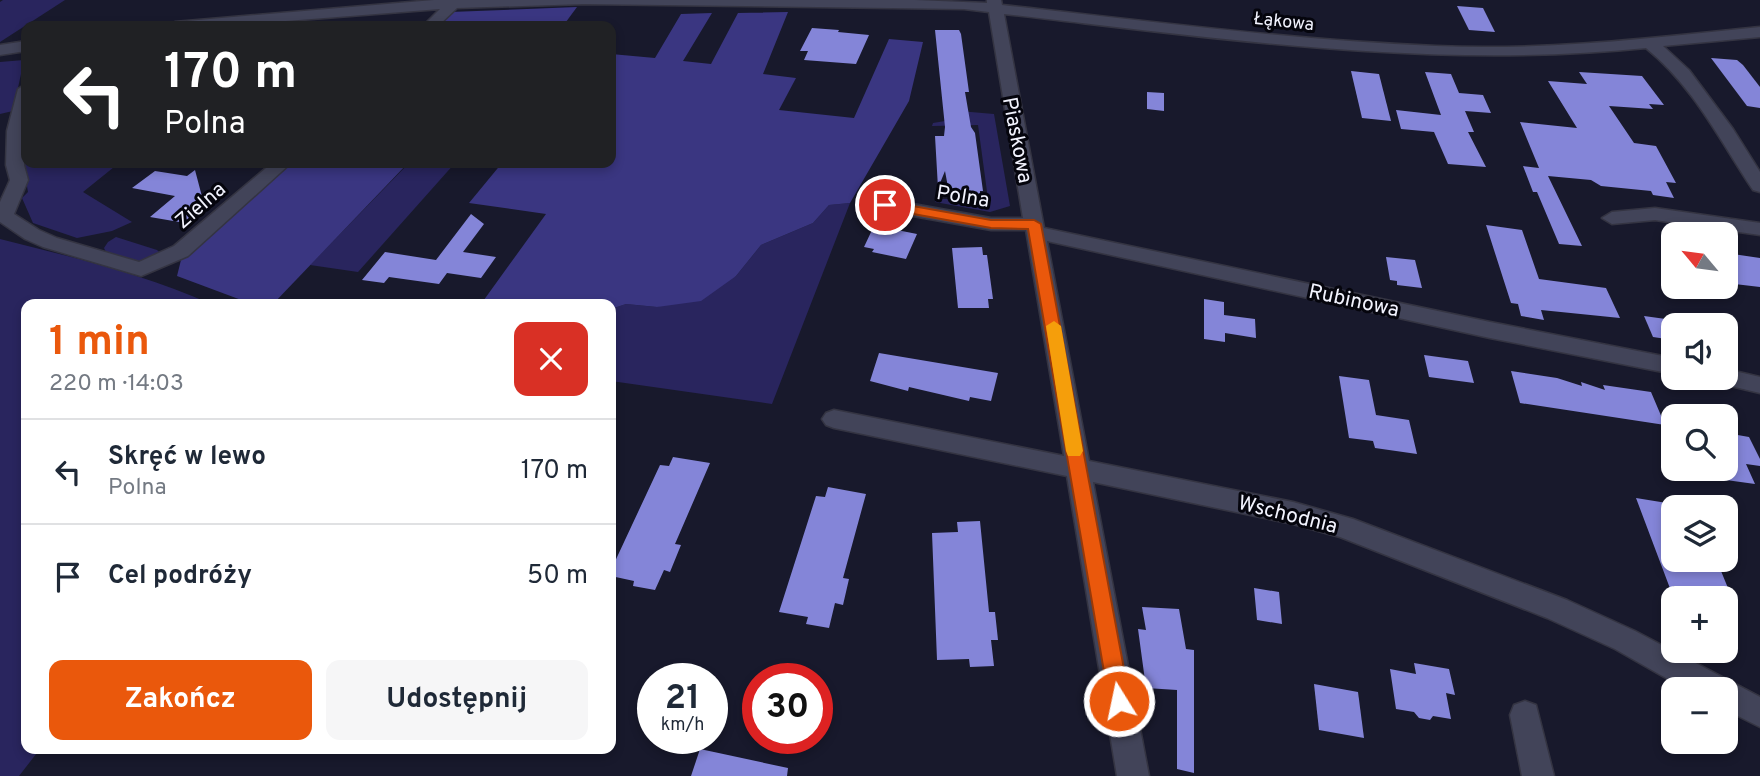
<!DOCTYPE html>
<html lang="pl">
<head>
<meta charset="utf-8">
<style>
	body { margin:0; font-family:Overpass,sans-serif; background:#f6f6f7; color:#1f2937; height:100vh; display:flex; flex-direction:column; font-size:26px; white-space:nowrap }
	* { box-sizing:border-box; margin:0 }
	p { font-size:23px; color:#747a83 }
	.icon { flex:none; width:38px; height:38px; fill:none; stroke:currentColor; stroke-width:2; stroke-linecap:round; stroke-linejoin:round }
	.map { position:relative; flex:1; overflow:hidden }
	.details { position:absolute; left:21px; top:299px; width:595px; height:455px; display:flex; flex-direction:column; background:#fff; border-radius:14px; box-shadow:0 4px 10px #0003 }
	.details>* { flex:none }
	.guide { position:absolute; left:21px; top:21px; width:595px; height:147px; border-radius:14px; box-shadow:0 4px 10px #0003; background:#202124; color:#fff; overflow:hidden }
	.needle { width:46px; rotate:299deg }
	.buttons { position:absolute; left:1661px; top:222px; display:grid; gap:14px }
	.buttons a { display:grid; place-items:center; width:77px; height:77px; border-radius:14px; background:#fff; box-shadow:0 4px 10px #0003; font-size:35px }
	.speed { position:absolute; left:637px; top:663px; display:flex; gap:14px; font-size:35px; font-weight:700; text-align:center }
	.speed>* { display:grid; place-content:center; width:91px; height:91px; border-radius:50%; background:#fff; box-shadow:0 4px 10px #0003; line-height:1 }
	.speed small { font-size:18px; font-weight:400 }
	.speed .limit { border:10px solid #d22; background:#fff; color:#111 }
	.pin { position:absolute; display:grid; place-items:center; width:60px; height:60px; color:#fff; margin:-30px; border:4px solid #fff; border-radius:50%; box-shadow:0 2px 7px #0007 }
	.me { position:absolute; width:77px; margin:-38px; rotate:350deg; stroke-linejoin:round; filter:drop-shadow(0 0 5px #0008) }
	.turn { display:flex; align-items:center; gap:24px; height:147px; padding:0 28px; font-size:32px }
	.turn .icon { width:91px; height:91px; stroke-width:2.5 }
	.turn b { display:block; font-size:49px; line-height:60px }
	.round { display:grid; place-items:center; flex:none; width:74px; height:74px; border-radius:14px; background:#f6f6f7 }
	.summary { display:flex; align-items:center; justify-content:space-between; height:119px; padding:0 28px }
	h1 { font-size:42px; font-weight:700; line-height:52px; color:#ea580c }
	.primary-button { display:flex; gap:14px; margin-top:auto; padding:14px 28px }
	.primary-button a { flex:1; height:80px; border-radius:14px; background:#ea580c; color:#fff; font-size:28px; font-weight:700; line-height:80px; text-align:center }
	.primary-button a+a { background:#f6f6f7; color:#1f2937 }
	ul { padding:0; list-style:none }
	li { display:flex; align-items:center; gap:21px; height:105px; padding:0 28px; border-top:2px solid #e0e1e3 }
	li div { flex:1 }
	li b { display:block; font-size:26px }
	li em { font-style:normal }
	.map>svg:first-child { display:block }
	.green { fill:#29255e }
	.forest { fill:#3a3681 }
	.building { fill:#8485d8 }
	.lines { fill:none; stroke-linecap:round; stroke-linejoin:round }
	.street-casing { stroke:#343442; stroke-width:3 }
	.street { fill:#424459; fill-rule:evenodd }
	.route { fill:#ea580c; stroke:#983908; stroke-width:2 }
	.slow { fill:#f59e0b }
	.labels { text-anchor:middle; stroke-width:6; stroke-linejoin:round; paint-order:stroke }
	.far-street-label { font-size:18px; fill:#f2f3fe; stroke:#05050d }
	.street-label { font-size:21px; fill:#f2f3fe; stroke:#05050d }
</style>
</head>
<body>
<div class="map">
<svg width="1760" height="776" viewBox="0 0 1760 776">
	<rect width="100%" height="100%" fill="#18192c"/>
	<g class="green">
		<polygon points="3,0 65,0 0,42 0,2"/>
		<polygon points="24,60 13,111 0,114 0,62"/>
		<polygon points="959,111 994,114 1010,206 990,212 935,202 936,199 988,199 978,125 932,126 933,123 951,120"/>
		<polygon points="26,134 26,163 119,163 83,192 132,222 112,231 77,238 33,223 22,198 28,192 23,164"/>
		<polygon points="409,163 455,163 358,272 310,265"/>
		<polygon points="850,203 772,404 611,381 611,309 626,304 657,307 736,276 761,245 813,223 829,205"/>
		<polygon points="116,237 157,250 161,254 139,261 106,252 104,248 108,242"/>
		<path d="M 0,239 C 72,257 144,274 211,304 L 26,304 L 26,749 L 40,749 L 19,776 L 0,776 Z"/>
	</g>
	<g class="forest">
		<polygon points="577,7 563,26 435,26 450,12"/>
		<polygon points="788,12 763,74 796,78 779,110 854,118 889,39 923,42 909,101 850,203 829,205 813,223 761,245 736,276 701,301 657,307 626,304 611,309 611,304 481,304 546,214 469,203 502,163 611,163 611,54 655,58 681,14 712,13 683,61 711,64 738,13"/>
		<polygon points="291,163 408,163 273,304 252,304 177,276 181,260"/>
	</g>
	<g class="building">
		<polygon points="1457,6 1483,8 1495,32 1469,30"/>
		<polygon points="812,28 839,30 838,32 869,35 856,64 804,60 808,51 800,51"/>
		<polygon points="935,30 959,30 961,34 969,92 965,92 971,127 975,133 983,191 980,191 980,198 950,198 945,171 938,188 935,136 944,136 945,127"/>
		<polygon points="1711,58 1737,60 1743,65 1760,87 1760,108 1747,106"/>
		<polygon points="1351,71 1379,74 1391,121 1362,118"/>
		<polygon points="1425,72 1451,74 1459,93 1483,95 1491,113 1465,111 1474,132 1468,132 1486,167 1448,164 1434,132 1401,129 1396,110 1441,115"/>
		<polygon points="1579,72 1642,76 1664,105 1649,104 1653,109 1609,106 1634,143 1656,146 1676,183 1666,182 1674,198 1653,195 1651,191 1601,186 1591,180 1548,176 1582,246 1559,244 1537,192 1533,192 1523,166 1539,168 1520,122 1577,128 1548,81 1587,84"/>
		<polygon points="1147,92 1164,93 1164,111 1147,109"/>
		<polygon points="195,170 205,208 185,223 150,217 175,196 132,188 155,171 187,176"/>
		<polygon points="471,214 484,224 463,252 496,257 481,278 447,273 439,284 389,277 384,283 362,280 385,252 436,260"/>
		<polygon points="1486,225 1522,230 1539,279 1606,288 1620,318 1541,310 1544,320 1521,316 1518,304 1511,303"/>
		<polygon points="887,228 917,234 906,259 872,252 874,249 864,247 872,230 885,232"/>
		<polygon points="982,247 983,255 987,255 993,299 988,299 989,308 958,308 952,248"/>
		<polygon points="1726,253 1760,258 1760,287 1726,283"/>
		<polygon points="1386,257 1415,260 1422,288 1397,285 1397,281 1390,280"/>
		<polygon points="1204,299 1224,302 1224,315 1255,319 1256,338 1225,333 1225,342 1204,339"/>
		<polygon points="1644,316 1673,320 1673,340 1653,337"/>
		<polygon points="879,353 998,373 991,401 970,397 969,401 909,387 908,391 870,381"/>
		<polygon points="1424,355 1468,361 1474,383 1429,377"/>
		<polygon points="1511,371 1557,378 1582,386 1581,382 1605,390 1603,385 1651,392 1665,425 1520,403"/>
		<polygon points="1339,376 1369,380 1376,415 1409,420 1417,454 1375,448 1373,441 1349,438"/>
		<polygon points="1726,421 1732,434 1749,437 1760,459 1760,466 1746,464 1755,484 1726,480"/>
		<polygon points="673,457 710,463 675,544 681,545 670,572 664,570 655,590 633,586 634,581 611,576 611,570 660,465 669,466"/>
		<polygon points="828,487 866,494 843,578 849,579 843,605 835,603 829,628 806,624 808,617 779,612 816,496 825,497"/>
		<polygon points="1636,498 1673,504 1673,560 1712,560 1717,571 1721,571 1730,593 1726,593 1728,598 1689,598 1685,589 1673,586 1671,591"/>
		<polygon points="980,521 989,612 995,612 998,640 991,640 994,666 970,667 969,659 937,660 932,533 958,532 957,522"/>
		<polygon points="1254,588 1279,592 1282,624 1257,620"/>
		<polygon points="1142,607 1179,609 1186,649 1194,650 1194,773 1177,769 1177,690 1146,688 1138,629 1146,630"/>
		<polygon points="1414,663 1449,669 1455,695 1446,693 1451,719 1433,716 1430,720 1419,718 1414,712 1396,709 1390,669 1416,674"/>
		<polygon points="1314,684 1358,692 1364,738 1319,730"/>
		<polygon points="700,749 788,768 787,776 691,776"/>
	</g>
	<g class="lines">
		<g class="street-casing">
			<g id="street">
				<path d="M 434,0 L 915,0 L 987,3 L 987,0 L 1001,0 L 1002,5 C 1147,21 1291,40 1436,46 C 1544,51 1653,38 1760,27 L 1760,37 L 1663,46 L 1689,70 L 1733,129 L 1760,172 L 1760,192 L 1753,190 C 1719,139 1694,87 1646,48 C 1431,70 1217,38 1004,14 L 1044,228 L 1490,322 L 1673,358 L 1673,374 L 1490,338 L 1047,241 L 1089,461 L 1293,502 L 1353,519 L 1567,600 L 1635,631 L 1760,697 L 1760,727 L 1726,710 L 1726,690 L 1687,690 L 1615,649 L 1547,618 L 1340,537 L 1293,524 L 1093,482 L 1149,776 L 1117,776 L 1067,476 L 834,428 L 826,425 L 822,419 L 826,413 L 834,410 L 1064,456 L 1026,230 L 991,230 L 885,211 L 876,205 L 885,199 L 991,218 L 1023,218 L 989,12 L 964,9 L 584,4 L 457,8 L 438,26 L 423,26 L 440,9 L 223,26 L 168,26 L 175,22 Z"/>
				<polygon points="26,41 26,51 0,55 0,45"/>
				<polygon points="26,84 24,165 28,180 14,214 39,230 57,238 139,262 174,246 272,163 291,163 188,256 141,276 43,247 25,239 0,222 0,202 10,180 6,165 7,131 18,89"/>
				<polygon points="1655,208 1760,223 1760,235 1655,220 1612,224 1602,218 1612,212"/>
				<polygon points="1726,369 1760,377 1760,393 1718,383 1715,378 1726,378"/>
				<polygon points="1525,701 1536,705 1554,776 1522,776 1510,715 1514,705"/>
			</g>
		</g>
		<use href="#street" class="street"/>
	</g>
	<polygon class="route" points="885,201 991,220 1034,220 1041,224 1130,701 1127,708 1119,711 1112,708 1109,701 1028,229 991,228 880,208 879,205"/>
	<polygon class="slow" points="1054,321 1061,326 1083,451 1080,456 1068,456 1066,451 1046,326"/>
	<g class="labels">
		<g class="far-street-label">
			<text transform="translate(1284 21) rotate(6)" y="6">Łąkowa</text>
		</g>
		<g class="street-label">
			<text transform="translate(1018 140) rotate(79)" y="7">Piaskowa</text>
			<text transform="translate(963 196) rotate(9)" y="7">Polna</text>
			<text transform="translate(200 205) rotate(-41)" y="7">Zielna</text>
			<text transform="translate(1354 300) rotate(12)" y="7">Rubinowa</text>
			<text transform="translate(1288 514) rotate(14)" y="7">Wschodnia</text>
		</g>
	</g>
</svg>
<div class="buttons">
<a><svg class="needle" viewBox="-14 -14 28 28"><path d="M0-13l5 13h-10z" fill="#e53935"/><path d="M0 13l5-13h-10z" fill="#747a83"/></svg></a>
<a><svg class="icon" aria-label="sound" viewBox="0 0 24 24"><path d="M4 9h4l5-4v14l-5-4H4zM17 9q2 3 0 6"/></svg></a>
<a><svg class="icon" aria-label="search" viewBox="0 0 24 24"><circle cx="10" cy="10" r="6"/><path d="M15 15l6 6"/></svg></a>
<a><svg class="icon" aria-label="layers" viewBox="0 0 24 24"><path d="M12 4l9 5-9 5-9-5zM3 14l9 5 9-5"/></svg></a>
<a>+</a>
<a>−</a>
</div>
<div class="speed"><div>21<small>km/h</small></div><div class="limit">30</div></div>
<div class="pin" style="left:885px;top:205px;background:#d93025"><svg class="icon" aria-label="arrive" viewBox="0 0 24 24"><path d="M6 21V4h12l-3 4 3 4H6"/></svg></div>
<svg class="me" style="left:1119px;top:701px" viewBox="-20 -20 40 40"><circle r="17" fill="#ea580c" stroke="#fff" stroke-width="3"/><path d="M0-11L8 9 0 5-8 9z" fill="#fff"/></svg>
<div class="guide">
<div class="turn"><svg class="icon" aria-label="left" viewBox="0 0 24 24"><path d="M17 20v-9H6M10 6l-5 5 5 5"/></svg><div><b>170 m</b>Polna</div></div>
</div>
<section class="details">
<div class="summary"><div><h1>1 min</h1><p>220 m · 14:03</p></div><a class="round" style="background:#d93025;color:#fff"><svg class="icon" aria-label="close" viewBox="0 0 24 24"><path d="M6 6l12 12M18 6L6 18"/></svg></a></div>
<ul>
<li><svg class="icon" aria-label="left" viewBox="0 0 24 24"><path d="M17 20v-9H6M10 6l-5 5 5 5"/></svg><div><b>Skręć w lewo</b><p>Polna</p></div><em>170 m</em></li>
<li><svg class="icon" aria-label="arrive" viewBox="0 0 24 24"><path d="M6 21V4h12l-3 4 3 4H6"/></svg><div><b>Cel podróży</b></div><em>50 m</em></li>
</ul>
<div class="primary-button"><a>Zakończ</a><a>Udostępnij</a></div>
</section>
</div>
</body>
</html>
